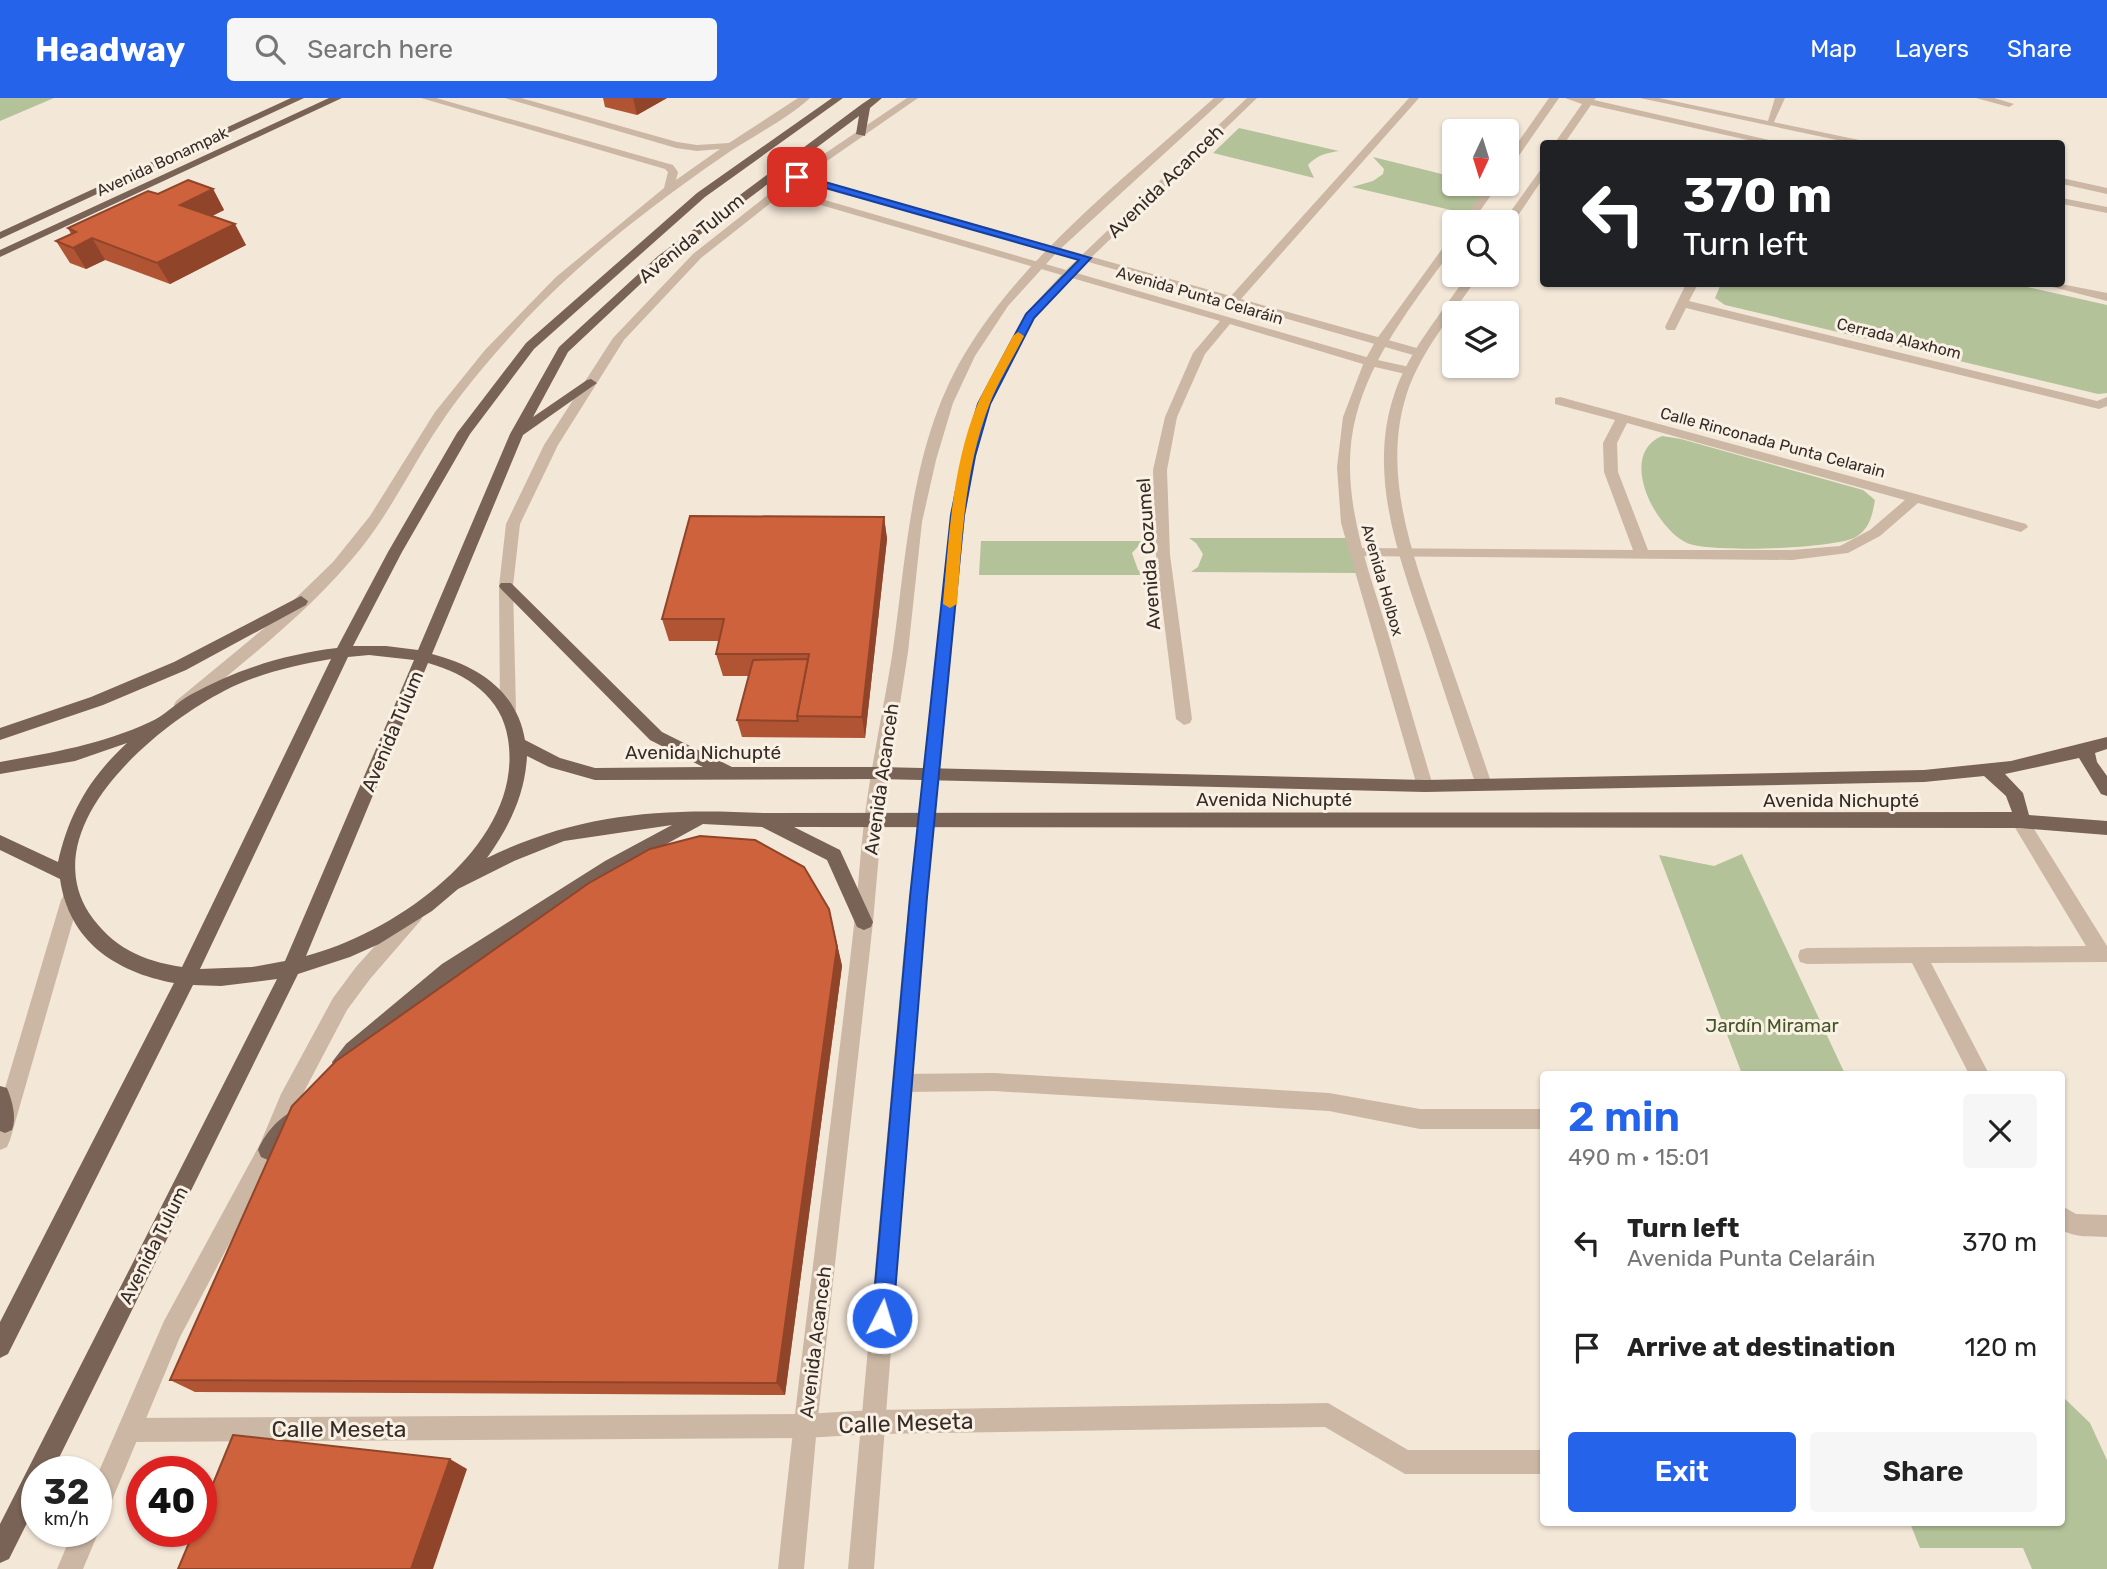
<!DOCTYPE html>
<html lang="en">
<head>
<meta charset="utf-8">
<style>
	body { margin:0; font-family:Rubik,sans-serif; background:#f6f6f6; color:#222; height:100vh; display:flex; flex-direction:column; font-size:26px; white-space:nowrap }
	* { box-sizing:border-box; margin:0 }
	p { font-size:23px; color:#767676 }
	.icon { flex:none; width:38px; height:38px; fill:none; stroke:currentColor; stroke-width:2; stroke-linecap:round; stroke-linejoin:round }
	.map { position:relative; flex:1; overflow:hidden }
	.panel { position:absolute; left:1540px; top:973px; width:525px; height:455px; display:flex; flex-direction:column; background:#fff; border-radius:7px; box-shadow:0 2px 5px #0004 }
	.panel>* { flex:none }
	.hud { position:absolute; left:1540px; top:42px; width:525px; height:147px; border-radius:7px; box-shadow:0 2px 5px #0004; background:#202124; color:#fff; overflow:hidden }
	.needle { width:46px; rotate:184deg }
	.tools { position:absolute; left:1442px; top:21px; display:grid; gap:14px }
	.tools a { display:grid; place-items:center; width:77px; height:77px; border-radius:7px; background:#fff; box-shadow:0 2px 5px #0004; font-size:35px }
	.speed { position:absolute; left:21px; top:1358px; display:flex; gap:14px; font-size:35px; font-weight:700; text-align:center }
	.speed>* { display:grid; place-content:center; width:91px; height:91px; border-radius:50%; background:#fff; box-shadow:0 2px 5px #0004; line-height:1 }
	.speed small { font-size:18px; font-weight:400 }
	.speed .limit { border:10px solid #d22; background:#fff; color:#111 }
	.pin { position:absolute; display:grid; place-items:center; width:60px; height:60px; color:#fff; margin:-30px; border-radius:14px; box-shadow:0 4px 10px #0006 }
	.me { position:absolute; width:77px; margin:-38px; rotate:5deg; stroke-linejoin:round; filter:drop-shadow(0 0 5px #0008) }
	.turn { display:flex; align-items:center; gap:24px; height:147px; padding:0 28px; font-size:32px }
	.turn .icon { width:91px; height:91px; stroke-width:2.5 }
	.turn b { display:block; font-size:49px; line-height:60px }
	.round { display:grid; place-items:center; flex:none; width:74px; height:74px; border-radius:7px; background:#f6f6f6 }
	.head { display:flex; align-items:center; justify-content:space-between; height:119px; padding:0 28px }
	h1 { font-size:42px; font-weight:600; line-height:52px; color:#2563eb }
	.action { display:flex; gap:14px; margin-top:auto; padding:14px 28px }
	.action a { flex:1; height:80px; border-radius:7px; background:#2563eb; color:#fff; font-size:28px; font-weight:600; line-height:80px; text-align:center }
	.action a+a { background:#f6f6f6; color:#222 }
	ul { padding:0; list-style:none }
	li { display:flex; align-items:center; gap:21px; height:105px; padding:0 28px }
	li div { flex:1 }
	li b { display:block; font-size:26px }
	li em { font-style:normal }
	header { display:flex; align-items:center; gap:42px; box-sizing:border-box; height:98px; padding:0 35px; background:#2563eb; color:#fff }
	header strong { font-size:33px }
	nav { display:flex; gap:38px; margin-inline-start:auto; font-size:24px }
	.search { width:490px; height:63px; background:#f6f6f6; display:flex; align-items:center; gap:18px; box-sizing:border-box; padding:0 24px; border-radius:7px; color:#767676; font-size:26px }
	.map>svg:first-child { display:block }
	.green { fill:#b3c298 }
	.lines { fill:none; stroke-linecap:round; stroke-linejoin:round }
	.pedestrian { fill:#cbb7a4; fill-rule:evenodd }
	.minor { fill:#cbb7a4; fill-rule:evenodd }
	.tertiary { fill:#cbb7a4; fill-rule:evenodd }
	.primary { fill:#796256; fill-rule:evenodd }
	.wall { fill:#b05434 }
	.shaded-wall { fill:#90452a }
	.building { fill:#cd623c; stroke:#90452a; stroke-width:2 }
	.route { fill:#2563eb; stroke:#184099; stroke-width:2 }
	.slow { fill:#f59e0b }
	.labels { text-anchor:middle; stroke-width:6; stroke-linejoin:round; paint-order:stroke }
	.far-street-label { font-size:16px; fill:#362b26; stroke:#faf1e5 }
	.street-label { font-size:19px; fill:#362b26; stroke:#faf1e5 }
	.park-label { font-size:19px; fill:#445628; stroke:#faf1e5 }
	.near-street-label { font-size:23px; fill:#362b26; stroke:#faf1e5 }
</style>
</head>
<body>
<header>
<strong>Headway</strong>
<div class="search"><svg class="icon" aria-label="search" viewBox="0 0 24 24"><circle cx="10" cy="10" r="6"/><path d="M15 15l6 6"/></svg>Search here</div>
<nav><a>Map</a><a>Layers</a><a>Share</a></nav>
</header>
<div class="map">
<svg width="2107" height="1471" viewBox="0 0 2107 1471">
	<rect width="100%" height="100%" fill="#f3e7d8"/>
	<g class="green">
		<polygon points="0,0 54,0 0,23"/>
		<path d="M 1239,30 L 1339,53 C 1326,55 1317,57 1308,67 L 1314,80 L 1213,55 Z"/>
		<polygon points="1373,59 1454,79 1454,86 1490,87 1468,116 1352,89 1373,83 1383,76 1384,71"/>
		<polygon points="1721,186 2014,186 2107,207 2107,295 2098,296 1725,207 1715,200"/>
		<path d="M 1662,338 L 1681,341 L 1863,392 L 1875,402 C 1872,418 1870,430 1856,439 C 1835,451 1708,455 1687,445 C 1655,430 1617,357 1662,338 Z"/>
		<polygon points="1189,440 1353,440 1361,475 1191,474 1198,469 1203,456 1196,445"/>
		<polygon points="981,443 1143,443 1132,455 1138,472 1145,477 979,477"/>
		<polygon points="1742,756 1845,976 1742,976 1659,757 1714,768"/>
		<polygon points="2062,1298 2090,1325 2107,1362 2107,1471 2032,1471 2023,1450 1920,1450 1910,1425 2062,1424"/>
	</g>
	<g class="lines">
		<polygon class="pedestrian" points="805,1316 813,1320 817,1328 813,1336 805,1340 129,1344 121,1340 117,1332 121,1324 129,1320"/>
		<g class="minor">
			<polygon points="1409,0 1419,0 1241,201 1424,252 1426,255 1420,259 792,79 801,77 1231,198"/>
			<polygon points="1775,0 1785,0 1773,26 1767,26"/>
			<polygon points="1976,0 1994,0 2014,6 2009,9"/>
			<polygon points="780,89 1373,261 1414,270 1414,276 1410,277 1366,267 1230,226 1205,256 1177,319 1167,372 1170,457 1192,621 1190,625 1184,627 1176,621 1156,457 1153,372 1165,319 1193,255 1220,223 776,94 775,92"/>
			<polygon points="1686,186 1698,186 1689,203 2097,303 2107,299 2107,308 2099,311 1686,210 1675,232 1667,232 1665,229"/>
			<polygon points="2041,186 2061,186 2107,195 2107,203"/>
			<path d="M 1560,299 L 2026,426 L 2028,429 L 2021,434 L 1918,405 L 1880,438 L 1848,455 L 1792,462 L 1352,458 L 1350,455 L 1357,450 L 1633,452 L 1604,374 L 1603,345 L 1615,322 L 1555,306 L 1555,300 ZM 1627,325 L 1905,402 L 1870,432 L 1840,448 L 1792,452 L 1648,452 L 1618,374 L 1617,345 Z"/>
			<polygon points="2020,716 2026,718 2107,848 2107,864 1931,865 1989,976 1969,976 1912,865 1807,866 1800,864 1798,858 1800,852 1807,850 2086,848 2011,723 2014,718"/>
			<polygon points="994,975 1329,995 1420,1011 1544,1011 1544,1031 1420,1031 1329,1013 994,993 902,994 895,992 892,985 895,978 902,976"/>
			<path d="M 2062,1108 L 2076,1116 L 2107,1117 L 2107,1139 C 2091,1138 2075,1140 2062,1132 Z"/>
			<polygon points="1328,1305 1408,1352 1544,1352 1544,1376 1405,1376 1325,1329 873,1336 805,1340 797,1336 793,1328 797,1320 805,1316 873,1312"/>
		</g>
		<g class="tertiary">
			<path d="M 421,0 L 436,0 L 673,67 L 678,74 L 676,82 L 720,51 L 697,53 L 676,50 L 505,0 L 521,0 L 677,44 L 697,47 L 729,45 L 798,0 L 810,0 C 786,22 749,40 722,59 C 652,107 584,160 526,221 C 495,255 464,290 439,328 C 412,368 392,411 362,449 C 313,511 248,560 188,611 L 176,611 L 174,607 L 176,603 L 268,527 L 333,464 L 370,418 L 435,314 L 485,252 L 556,179 L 664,90 L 668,74 L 665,71 Z"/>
			<polygon points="907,0 918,0 801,81 701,160 624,242 558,347 520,426 513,488 516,613 508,619 502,617 500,613 499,488 506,426 544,347 613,240 693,156 793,77"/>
			<path d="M 1214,0 L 1225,0 L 1058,153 L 1008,208 L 975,258 L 953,305 L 936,362 L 922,424 L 908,554 L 882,721 L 873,824 L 817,1328 L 804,1471 L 778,1471 C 800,1256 830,1042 854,827 C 858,793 860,758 864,724 C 871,668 883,613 892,558 C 907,456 910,348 964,257 C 1023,157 1129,77 1214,0 Z"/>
			<polygon points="1247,0 1257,0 1073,177 1035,219 990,306 976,358 965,417 922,851 874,1471 848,1471 904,851 951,417 962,358 978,306 1026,215 1065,173"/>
			<polygon points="1549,0 1559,0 1511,69 1507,70 1507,60"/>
			<polygon points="1565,0 1596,0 1594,2 1787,46 1766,46 1591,7 1564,46 1554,46 1582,6"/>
			<polygon points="1640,0 1659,0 1878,46 1856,46"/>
			<polygon points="1544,67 1544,79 1511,128 1507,129 1507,124 1503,124"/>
			<polygon points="2062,80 2107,90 2107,96 2062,86"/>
			<polygon points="1489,86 1499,86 1472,124 1462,124"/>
			<polygon points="2062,100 2107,109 2107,115 2062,106"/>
			<path d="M 1454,139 L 1454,149 C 1416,202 1373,254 1356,318 C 1337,391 1367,467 1388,535 C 1403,586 1418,637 1433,688 L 1431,693 L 1419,693 L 1417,688 L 1341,425 L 1337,369 L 1343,319 L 1364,264 L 1376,242 L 1450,140 Z"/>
			<path d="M 1467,177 L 1479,177 C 1454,215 1422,251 1407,295 C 1380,378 1415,463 1442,542 C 1459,590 1476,639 1492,687 L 1490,692 L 1478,692 L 1476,687 C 1459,638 1443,590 1427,541 C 1400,462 1366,377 1395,294 C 1410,251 1442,215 1467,177 Z"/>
			<polygon points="70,795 76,797 79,802 10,1042 7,1049 0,1052 0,1007 61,802 64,797"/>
			<polygon points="414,809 421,812 423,817 421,822 370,881 347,912 297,1007 275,1059 180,1239 105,1419 96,1422 96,1380 164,1223 260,1046 281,996 333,900 356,869 407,812"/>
			<polygon points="96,1427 99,1433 83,1471 57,1471 73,1433 96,1433"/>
		</g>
		<g class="primary">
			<polygon points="291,0 304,0 0,141 0,134"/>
			<polygon points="329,0 342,0 0,159 0,152"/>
			<path d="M 832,0 L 843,0 L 705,99 L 534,251 L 470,336 L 402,454 L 353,548 L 386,548 L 418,552 L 510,336 L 559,249 L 658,158 L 862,6 L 871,0 L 882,0 L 870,10 L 865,38 L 856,36 L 859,18 L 666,162 L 568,254 L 533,319 L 587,282 L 591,281 L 597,285 L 523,337 L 432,556 C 478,568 517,593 525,642 L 560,660 L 595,670 L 703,669 L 650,642 L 501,491 L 499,488 L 501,485 L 511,485 L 662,634 L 732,669 L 879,669 L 1425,682 L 1924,672 L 2011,663 L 2107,639 L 2107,651 L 2095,655 L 2097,664 L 2107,678 L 2107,698 L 2101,696 L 2079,660 L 2005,676 L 2023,695 L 2029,717 L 2107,723 L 2107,737 L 2020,730 L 794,729 L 840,752 L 873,824 L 871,829 L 864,832 L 857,829 L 827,762 L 762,729 L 703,726 L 617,773 L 456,878 L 349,970 L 342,973 L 335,970 L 332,964 L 346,946 L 442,866 L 605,763 L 672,727 L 564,743 L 514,763 L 458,791 L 432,813 L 379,846 L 350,859 L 298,876 L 52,1374 L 37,1374 L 37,1405 L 9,1461 L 0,1465 L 0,1426 L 277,881 L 221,888 L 193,887 L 8,1256 L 0,1260 L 0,1224 L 174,885 C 115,874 69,843 60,781 L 0,752 L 0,737 L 58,764 C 69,715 90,679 127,645 L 75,663 L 0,676 L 0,664 C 51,655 103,646 150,624 C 164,618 176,605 190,597 C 235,572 285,556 337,550 L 388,454 L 457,335 L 526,245 L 697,95 ZM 369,557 L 414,562 L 285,863 L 252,869 L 200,871 L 348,559 ZM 331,561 L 182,869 C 142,863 112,849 89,815 C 34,728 156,628 224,593 C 257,576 295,567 331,561 ZM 428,565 C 467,576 502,599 508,641 C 525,746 395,835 306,858 ZM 527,658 L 549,669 L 595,682 L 879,681 L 1425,694 L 1924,684 L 1984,678 L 2006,698 L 2012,714 L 763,715 C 662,710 579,715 487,760 C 509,729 525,697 527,658 Z"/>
			<polygon points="301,498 308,503 306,507 186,572 103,607 0,642 0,630 91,599 174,564"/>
			<path d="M 0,988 L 7,990 C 12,1002 17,1020 12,1032 L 5,1035 L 0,1033 Z"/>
			<path d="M 293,1013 L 300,1016 L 303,1023 C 297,1037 282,1056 268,1062 L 261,1059 L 258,1052 C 263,1038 279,1019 293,1013 Z"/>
		</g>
	</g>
	<g class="wall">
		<polygon points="603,0 667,0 637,17 605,9"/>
		<polygon points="213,91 224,112 212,118 246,147 170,186 105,162 86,171 70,165 56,143 71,136 68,130 158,96"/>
		<polygon points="884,419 887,441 865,640 742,639 737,622 749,578 723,578 716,556 719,543 669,543 662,521"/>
		<polygon points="829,811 842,868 785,1297 195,1294 170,1282"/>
	</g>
	<g class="shaded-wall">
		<polygon points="633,0 667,0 637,17"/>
		<polygon points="213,91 224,112 192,128 180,107"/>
		<polygon points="235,126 246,147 170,186 157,165"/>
		<polygon points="92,140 105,162 86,171 73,150"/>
		<polygon points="884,419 887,441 865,640 862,619"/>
		<polygon points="829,811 842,868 785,1297 777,1285"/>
		<polygon points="450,1361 467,1371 433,1471 411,1471"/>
	</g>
	<g class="building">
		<polygon points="188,82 213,91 180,107 235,126 157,165 92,140 73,150 56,143 76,134 68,130 148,93 158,96"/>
		<polygon points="690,418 884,419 862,619 797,618 809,556 716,556 724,521 662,521"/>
		<polygon points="808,561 797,618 798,623 737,622 753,562"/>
		<polygon points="700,738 755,742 804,769 829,811 837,849 777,1285 170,1282 292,1008 336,963 589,785 650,751"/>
		<polygon points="233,1337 450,1361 411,1471 178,1471 194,1433 201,1433 201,1415"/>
	</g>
	<polygon class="route" points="797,76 1091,160 1034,220 990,306 975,358 964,417 927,799 893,1220 889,1227 882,1230 875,1227 872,1220 910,799 951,417 963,358 978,306 1026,216 1079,162 794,81 792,79"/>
	<path class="slow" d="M 1018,234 L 1024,238 C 1013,260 999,282 990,305 C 965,367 962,439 957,506 L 950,510 L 943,506 C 949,439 952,367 978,305 C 988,282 1002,260 1013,238 Z"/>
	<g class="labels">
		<g class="far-street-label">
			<text transform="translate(162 63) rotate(-25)" y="6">Avenida Bonampak</text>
			<text transform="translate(1200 197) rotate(16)" y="6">Avenida Punta Celaráin</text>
			<text transform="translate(1899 240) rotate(14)" y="6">Cerrada Alaxhom</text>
			<text transform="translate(1773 344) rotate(15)" y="6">Calle Rinconada Punta Celarain</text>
			<text transform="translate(1383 482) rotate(74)" y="6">Avenida Holbox</text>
		</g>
		<g class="street-label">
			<text transform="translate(1165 83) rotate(-44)" y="7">Avenida Acanceh</text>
			<text transform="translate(691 140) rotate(-39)" y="7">Avenida Tulum</text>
			<text transform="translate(1148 456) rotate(-94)" y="7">Avenida Cozumel</text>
			<text transform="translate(392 633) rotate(-67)" y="7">Avenida Tulum</text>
			<text x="703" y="661">Avenida Nichupté</text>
			<text transform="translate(881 681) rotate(-82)" y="7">Avenida Acanceh</text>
			<text x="1274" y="708">Avenida Nichupté</text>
			<text x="1841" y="709">Avenida Nichupté</text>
			<text transform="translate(153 1147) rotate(-63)" y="7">Avenida Tulum</text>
			<text transform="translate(815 1244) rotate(-83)" y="7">Avenida Acanceh</text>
		</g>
		<g class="park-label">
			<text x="1772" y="934">Jardín Miramar</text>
		</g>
		<g class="near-street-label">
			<text transform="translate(906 1325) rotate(-2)" y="8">Calle Meseta</text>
			<text x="339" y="1339">Calle Meseta</text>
		</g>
	</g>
</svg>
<div class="tools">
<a><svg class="needle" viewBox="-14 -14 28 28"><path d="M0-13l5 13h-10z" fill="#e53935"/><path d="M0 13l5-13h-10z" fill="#767676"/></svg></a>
<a><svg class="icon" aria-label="search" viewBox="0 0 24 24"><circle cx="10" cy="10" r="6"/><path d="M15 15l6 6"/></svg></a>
<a><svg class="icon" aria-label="layers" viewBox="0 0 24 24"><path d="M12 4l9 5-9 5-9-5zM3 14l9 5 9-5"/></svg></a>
</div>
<div class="speed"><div>32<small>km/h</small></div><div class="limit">40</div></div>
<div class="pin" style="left:797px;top:79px;background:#d93025"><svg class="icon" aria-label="arrive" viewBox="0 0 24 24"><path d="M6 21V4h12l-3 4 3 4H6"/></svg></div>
<svg class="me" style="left:882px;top:1220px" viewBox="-20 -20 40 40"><circle r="17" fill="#2563eb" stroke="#fff" stroke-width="3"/><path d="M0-11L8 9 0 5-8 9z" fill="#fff"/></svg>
<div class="hud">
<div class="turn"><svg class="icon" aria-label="left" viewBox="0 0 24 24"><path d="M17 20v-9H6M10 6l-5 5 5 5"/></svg><div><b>370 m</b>Turn left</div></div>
</div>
<section class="panel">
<div class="head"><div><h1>2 min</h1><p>490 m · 15:01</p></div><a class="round"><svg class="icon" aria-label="close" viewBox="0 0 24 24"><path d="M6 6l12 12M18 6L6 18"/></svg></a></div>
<ul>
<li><svg class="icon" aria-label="left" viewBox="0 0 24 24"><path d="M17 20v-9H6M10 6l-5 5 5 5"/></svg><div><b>Turn left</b><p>Avenida Punta Celaráin</p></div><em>370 m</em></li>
<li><svg class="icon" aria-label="arrive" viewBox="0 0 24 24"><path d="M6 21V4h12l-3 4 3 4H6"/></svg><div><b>Arrive at destination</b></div><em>120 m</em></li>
</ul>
<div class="action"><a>Exit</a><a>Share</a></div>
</section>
</div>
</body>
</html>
